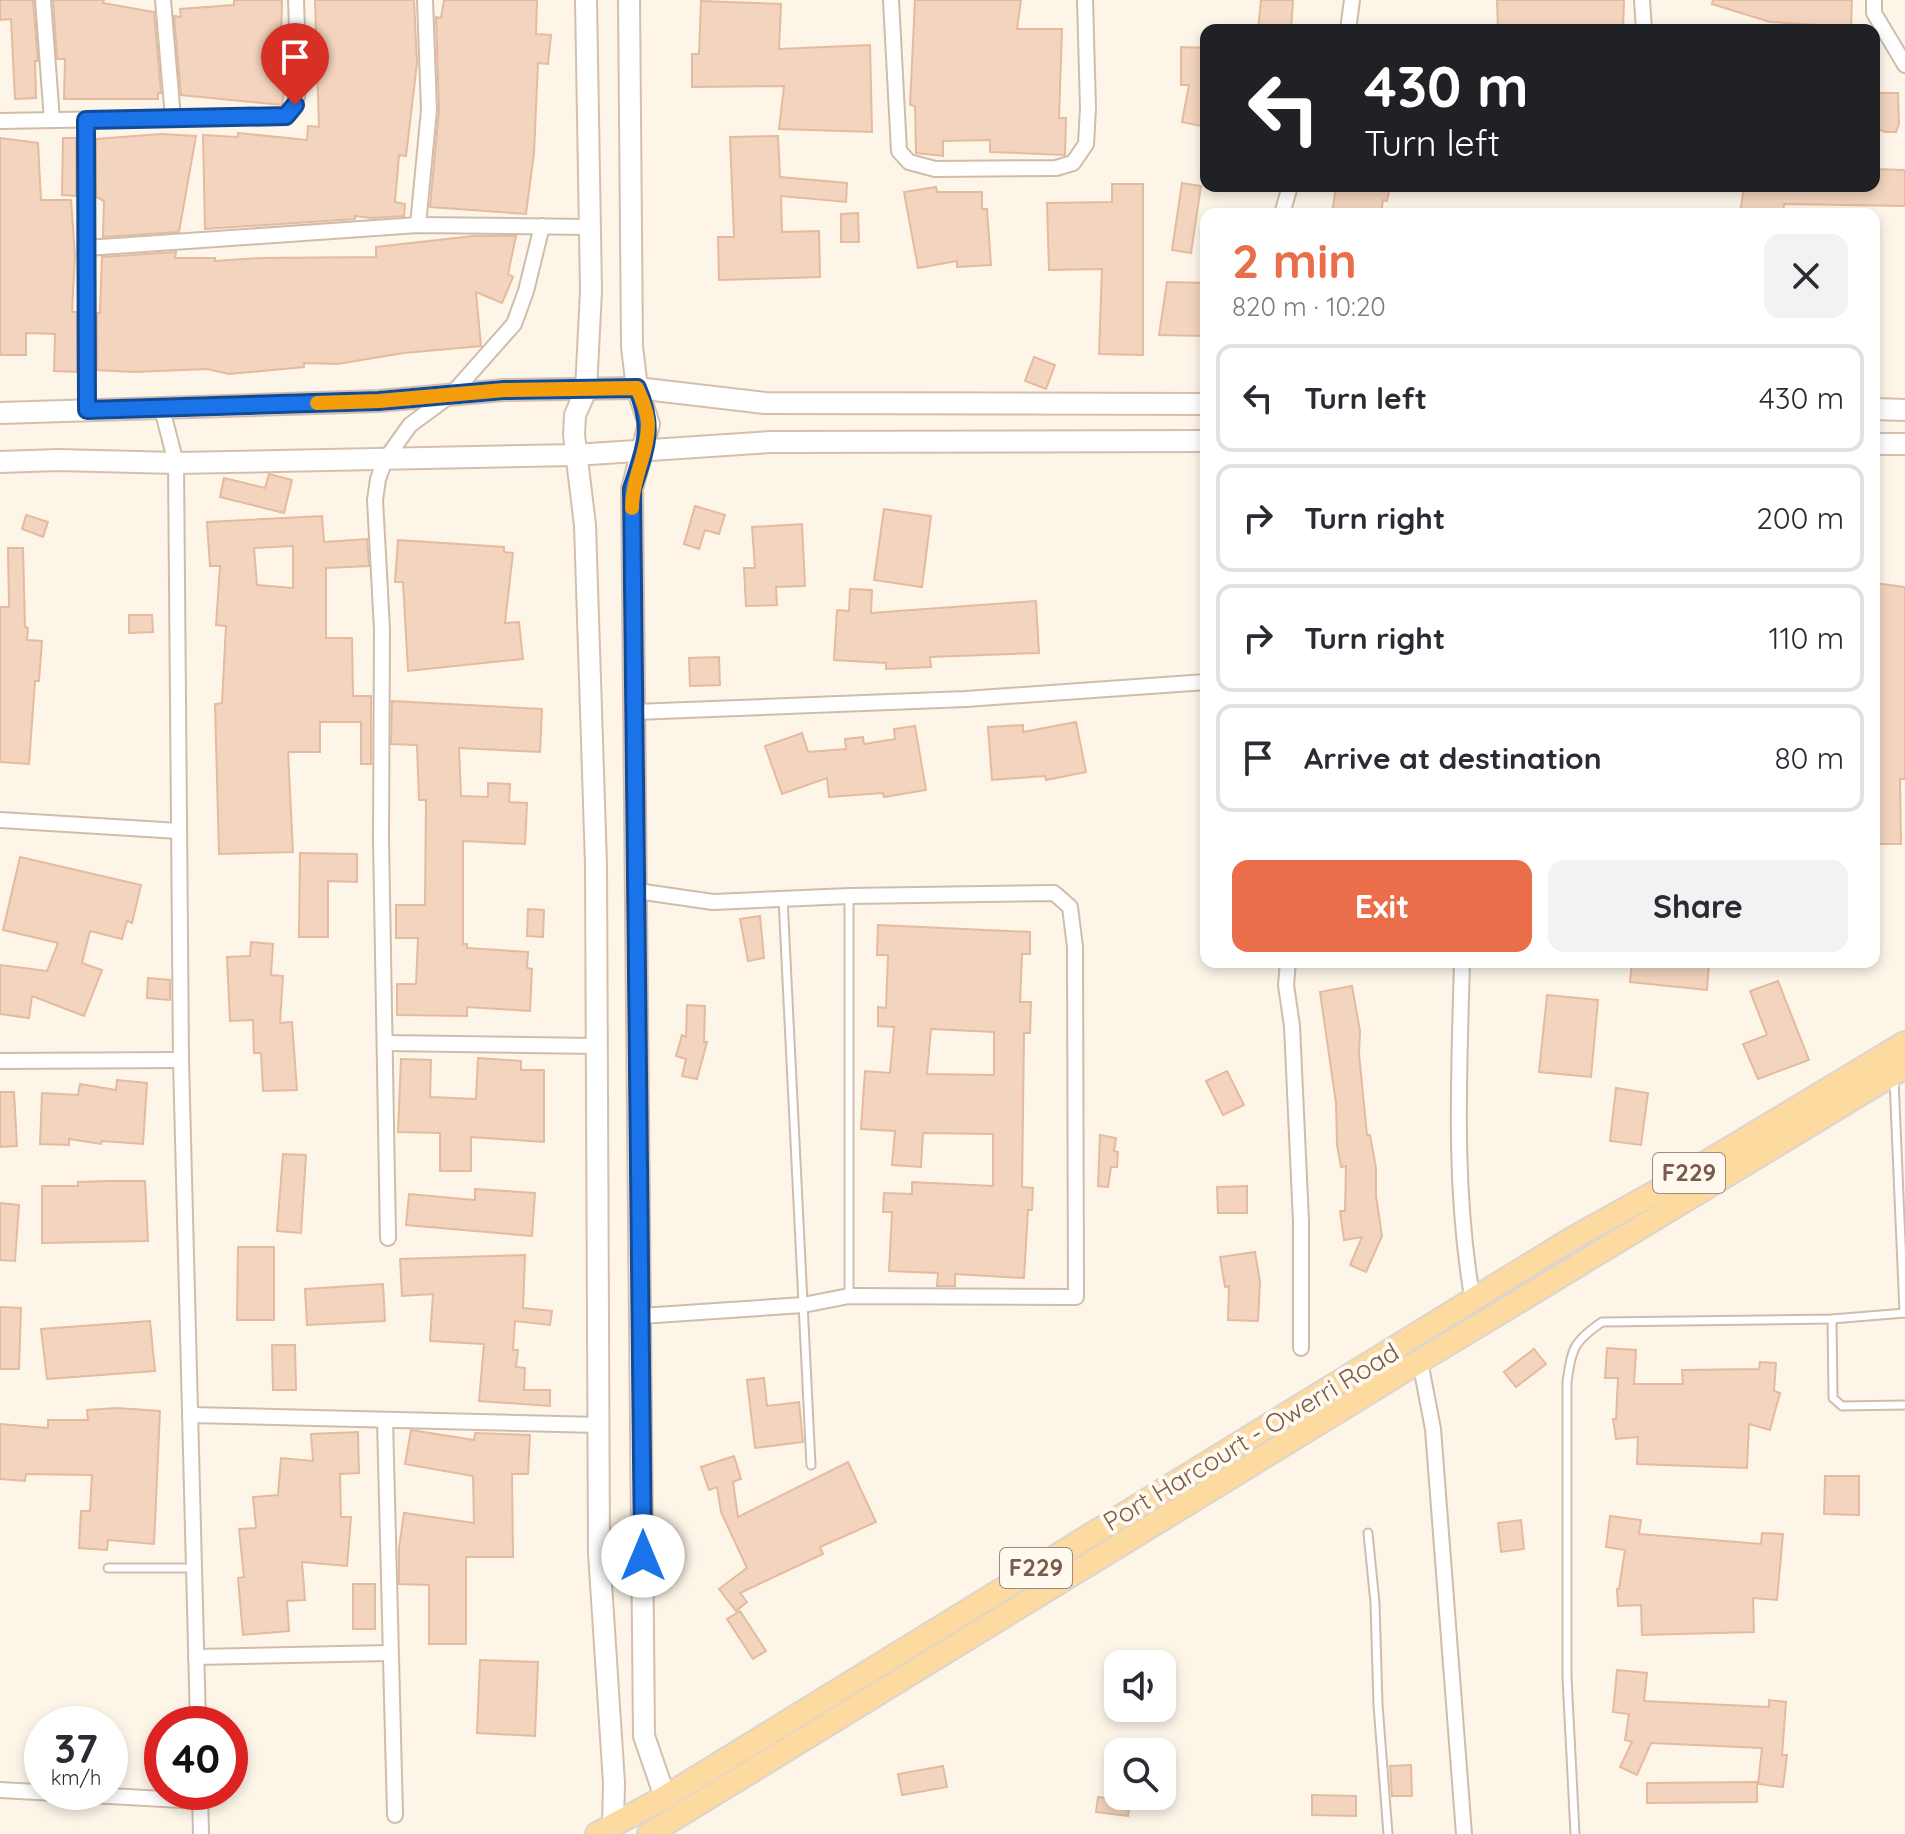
<!DOCTYPE html>
<html lang="en">
<head>
<meta charset="utf-8">
<style>
	body { margin:0; font-family:Quicksand,sans-serif; background:#f2f2f3; color:#2b2b33; height:100vh; display:flex; flex-direction:column; font-size:30px; white-space:nowrap }
	* { box-sizing:border-box; margin:0 }
	p { font-size:26px; color:#7c7c81 }
	.icon { flex:none; width:44px; height:44px; fill:none; stroke:currentColor; stroke-width:2; stroke-linecap:round; stroke-linejoin:round }
	.map { position:relative; flex:1; overflow:hidden }
	.panel { position:absolute; left:1200px; top:208px; width:680px; height:760px; display:flex; flex-direction:column; background:#fff; border-radius:16px; box-shadow:0 4px 12px #0003 }
	.panel>* { flex:none }
	.hud { position:absolute; left:1200px; top:24px; width:680px; height:168px; border-radius:16px; box-shadow:0 4px 12px #0003; background:#202124; color:#fff; overflow:hidden }
	.controls { position:absolute; left:1104px; top:1650px; display:grid; gap:16px }
	.controls a { display:grid; place-items:center; width:72px; height:72px; border-radius:16px; background:#fff; box-shadow:0 4px 12px #0003; font-size:40px }
	.speed { position:absolute; left:24px; top:1706px; display:flex; gap:16px; font-size:40px; font-weight:700; text-align:center }
	.speed>* { display:grid; place-content:center; width:104px; height:104px; border-radius:50%; background:#fff; box-shadow:0 4px 12px #0003; line-height:1 }
	.speed small { font-size:20px; font-weight:400 }
	.speed .limit { border:12px solid #d22; background:#fff; color:#111 }
	.pin { position:absolute; display:grid; place-items:center; width:68px; height:68px; color:#fff; margin:-82px -34px; border-radius:50% 50% 50% 0; rotate:-45deg; box-shadow:0 0 8px #0007 }
	.pin .icon { rotate:45deg }
	.me { position:absolute; width:88px; margin:-44px; rotate:0deg; stroke-linejoin:round; filter:drop-shadow(0 0 6px #0008) }
	.turn { display:flex; align-items:center; gap:28px; height:168px; padding:0 32px; font-size:36px }
	.turn .icon { width:104px; height:104px; stroke-width:2.5 }
	.turn b { display:block; font-size:56px; line-height:68px }
	.round { display:grid; place-items:center; flex:none; width:84px; height:84px; border-radius:16px; background:#f2f2f3 }
	.overview { display:flex; align-items:center; justify-content:space-between; height:136px; padding:0 32px }
	h1 { font-size:48px; font-weight:800; line-height:60px; color:#ea6e4a }
	.primary-button { display:flex; gap:16px; margin-top:auto; padding:16px 32px }
	.primary-button a { flex:1; height:92px; border-radius:16px; background:#ea6e4a; color:#fff; font-size:32px; font-weight:800; line-height:92px; text-align:center }
	.primary-button a+a { background:#f2f2f3; color:#2b2b33 }
	ul { padding:0; list-style:none }
	li { display:flex; align-items:center; gap:24px; height:108px; margin:0 16px 12px; padding:0 16px; border:4px solid #e1e1e2; border-radius:16px }
	li div { flex:1 }
	li b { display:block; font-size:30px }
	li em { font-style:normal }
	.map>svg:first-child { display:block }
	.building { fill:#f3d4be; stroke:#e6ba9e; stroke-width:2; fill-rule:evenodd }
	.lines { fill:none; stroke-linecap:round; stroke-linejoin:round }
	.lane-casing { stroke:#cfbdac; stroke-width:11 }
	.street-casing { stroke:#cfbdac; stroke-width:18 }
	.secondary-casing { stroke:#d5bfac; stroke-width:24 }
	.primary-casing { stroke:#dcd4d0; stroke-width:26 }
	.lane { stroke:#fff; stroke-width:7 }
	.street { stroke:#fff; stroke-width:14 }
	.secondary { stroke:#fff; stroke-width:20 }
	.primary { stroke:#fdda9f; stroke-width:22 }
	.route-casing { stroke:#114b97; stroke-width:20 }
	.route { stroke:#1a73e8; stroke-width:14 }
	.slow { stroke:#f59e0b; stroke-width:14 }
	.labels { text-anchor:middle; stroke-width:8; stroke-linejoin:round; paint-order:stroke }
	.shield { fill:#fff9ef; stroke:#a08a7c; stroke-width:2 }
	.shield-label { font-size:24px; font-weight:bold; fill:#785b4a }
	.street-label { font-size:26px; fill:#785b4a; stroke:#fff9ef }
</style>
</head>
<body>
<div class="map">
<svg width="1905" height="1834" viewBox="0 0 1905 1834">
	<rect width="100%" height="100%" fill="#fdf5e8"/>
	<g class="building">
		<polygon points="0,0 33,0 38,61 35,61 36,98 15,99 11,19 0,20"/>
		<polygon points="53,0 104,0 103,3 154,12 161,93 158,93 158,99 64,99 65,59 57,59"/>
		<polygon points="234,0 282,0 280,80 286,81 282,105 181,95 174,16 181,17 180,9 234,5"/>
		<polygon points="315,0 414,0 417,63 406,156 399,155 395,202 405,204 404,216 371,218 355,216 355,219 205,229 203,135 238,137 238,133 307,140 308,126 319,127"/>
		<polygon points="444,0 537,0 536,34 551,35 548,64 538,63 534,153 526,214 430,207 439,110 436,17 441,18"/>
		<polygon points="915,0 1021,0 1017,29 1062,29 1059,118 1066,118 1065,155 990,152 990,140 943,141 943,156 916,153 915,106 910,105"/>
		<polygon points="1261,0 1293,0 1291,30 1258,30"/>
		<polygon points="1497,0 1624,0 1623,30 1498,30"/>
		<polygon points="1713,0 1852,0 1851,27 1770,22 1712,4"/>
		<polygon points="701,1 781,4 779,49 870,45 872,132 779,129 784,86 692,87 692,54 699,54"/>
		<polygon points="1181,47 1206,48 1206,127 1182,122 1189,85 1181,85"/>
		<polygon points="1874,93 1898,93 1899,124 1896,132 1885,132 1874,127"/>
		<polygon points="161,134 196,136 179,232 103,237 104,201 96,197 96,139"/>
		<polygon points="778,136 780,177 847,183 846,202 781,196 782,232 819,231 820,277 719,280 718,237 734,237 730,137"/>
		<polygon points="0,138 38,143 41,200 71,200 75,255 72,312 77,312 77,372 54,371 55,334 26,333 26,355 0,355"/>
		<polygon points="63,138 76,138 76,196 62,195"/>
		<polygon points="1874,169 1905,170 1905,206 1784,204 1783,214 1740,214 1744,186 1874,186"/>
		<polygon points="1182,183 1201,186 1191,253 1172,250"/>
		<polygon points="1112,184 1143,184 1143,355 1099,354 1102,269 1049,270 1047,203 1112,202"/>
		<polygon points="1336,186 1390,186 1387,201 1383,200 1381,214 1332,214"/>
		<polygon points="936,187 937,192 982,192 982,209 987,209 991,265 957,267 957,261 918,268 904,192"/>
		<polygon points="858,213 859,242 841,242 841,214"/>
		<polygon points="473,236 516,236 508,274 513,277 502,303 476,292 481,346 404,353 337,364 304,363 304,367 229,374 207,369 134,372 97,370 97,313 100,313 100,309 102,257 176,252 175,258 215,258 215,261 261,258 376,257 376,247"/>
		<polygon points="1167,282 1206,283 1206,336 1159,335"/>
		<polygon points="1034,357 1055,365 1046,389 1025,381"/>
		<polygon points="269,474 292,480 284,513 220,497 224,478 265,488"/>
		<polygon points="695,506 725,515 719,534 705,530 699,549 684,544"/>
		<polygon points="884,509 931,516 922,587 874,580"/>
		<polygon points="26,515 48,522 43,537 22,529"/>
		<path d="M 322,516 L 324,542 L 367,539 L 369,566 L 326,568 L 326,638 L 352,638 L 353,696 L 371,696 L 371,764 L 361,764 L 361,722 L 320,722 L 320,752 L 288,752 L 293,852 L 219,854 L 215,704 L 222,703 L 226,626 L 216,625 L 220,566 L 210,566 L 207,522 ZM 293,546 L 293,588 L 257,585 L 254,548 Z"/>
		<polygon points="802,524 805,586 776,587 777,605 746,606 744,568 755,568 752,527"/>
		<polygon points="398,540 504,547 504,552 513,553 505,623 519,622 523,659 408,671 403,582 395,582"/>
		<polygon points="8,548 23,548 25,627 28,628 27,640 42,641 39,681 35,681 29,764 0,762 0,607 9,607"/>
		<polygon points="1874,583 1905,587 1905,779 1900,779 1901,844 1874,844"/>
		<polygon points="850,589 872,590 871,613 1036,601 1039,653 930,657 931,667 886,669 886,663 834,660 837,610 849,611"/>
		<polygon points="129,615 152,615 153,632 129,633"/>
		<polygon points="719,657 720,685 690,686 689,658"/>
		<polygon points="392,701 542,709 540,752 459,748 461,796 488,797 488,783 510,784 509,802 527,803 525,844 463,841 463,944 467,944 467,948 528,952 527,968 532,969 530,1011 467,1007 467,1016 397,1015 397,984 416,984 418,938 396,938 396,905 425,905 426,800 419,800 417,745 391,744"/>
		<polygon points="1076,722 1086,772 1046,780 1045,776 992,780 988,727 1023,725 1023,732"/>
		<polygon points="915,726 926,790 884,797 883,793 829,797 827,778 782,794 765,746 802,733 808,752 846,749 845,739 863,737 864,744 895,739 894,729"/>
		<polygon points="300,853 357,854 357,882 328,881 328,937 299,937"/>
		<polygon points="20,857 141,885 132,923 127,921 122,939 90,931 82,963 102,970 84,1016 32,996 29,1018 0,1014 0,965 47,971 58,943 3,930"/>
		<polygon points="528,909 544,910 543,937 527,936"/>
		<polygon points="760,916 764,958 748,961 740,919"/>
		<path d="M 878,925 L 1030,932 L 1030,954 L 1022,954 L 1020,1002 L 1031,1002 L 1030,1033 L 1024,1033 L 1022,1187 L 1033,1188 L 1032,1210 L 1028,1210 L 1024,1278 L 955,1274 L 955,1286 L 937,1286 L 938,1273 L 889,1271 L 892,1212 L 883,1212 L 884,1193 L 912,1194 L 912,1182 L 993,1186 L 993,1134 L 923,1133 L 921,1167 L 892,1165 L 895,1131 L 861,1129 L 865,1071 L 890,1073 L 894,1027 L 878,1026 L 878,1007 L 886,1008 L 888,955 L 877,955 ZM 931,1029 L 994,1032 L 994,1075 L 927,1074 Z"/>
		<polygon points="251,942 273,944 271,975 283,976 280,1023 292,1022 297,1090 263,1091 261,1053 254,1053 253,1020 230,1021 227,957 250,956"/>
		<polygon points="1632,962 1709,962 1707,990 1630,982"/>
		<polygon points="148,978 170,980 170,1000 147,998"/>
		<polygon points="1778,981 1809,1060 1758,1079 1743,1044 1767,1035 1750,991"/>
		<polygon points="1352,986 1360,1031 1359,1054 1367,1135 1370,1135 1376,1168 1376,1196 1382,1236 1366,1272 1350,1265 1362,1237 1344,1240 1340,1211 1345,1211 1346,1166 1341,1167 1337,1145 1336,1103 1320,992"/>
		<polygon points="1547,995 1598,1000 1591,1077 1539,1072"/>
		<polygon points="687,1005 705,1006 704,1042 707,1042 697,1079 682,1076 686,1059 676,1056 682,1035 686,1037"/>
		<polygon points="478,1058 521,1061 521,1070 544,1070 544,1142 471,1137 471,1171 440,1171 440,1133 398,1132 401,1059 431,1060 430,1097 476,1099"/>
		<polygon points="1227,1071 1244,1105 1223,1115 1206,1081"/>
		<polygon points="117,1080 147,1083 143,1144 102,1141 101,1144 69,1139 69,1145 40,1144 42,1093 78,1095 80,1084 116,1090"/>
		<polygon points="1616,1088 1648,1093 1641,1145 1610,1141"/>
		<polygon points="0,1092 14,1092 17,1146 0,1147"/>
		<polygon points="1100,1135 1116,1138 1114,1151 1118,1152 1117,1167 1111,1167 1108,1187 1098,1186"/>
		<polygon points="283,1154 306,1155 301,1233 277,1231"/>
		<polygon points="108,1181 145,1181 148,1241 42,1243 42,1186 78,1186 78,1182"/>
		<polygon points="1247,1186 1247,1213 1218,1213 1217,1187"/>
		<polygon points="475,1189 535,1193 532,1236 406,1225 409,1194 475,1200"/>
		<polygon points="0,1203 19,1205 15,1261 0,1260"/>
		<polygon points="238,1247 274,1247 274,1320 237,1320"/>
		<polygon points="1255,1252 1260,1282 1258,1321 1228,1320 1229,1286 1225,1287 1220,1257"/>
		<polygon points="525,1255 523,1308 552,1311 550,1325 515,1321 513,1350 518,1350 516,1367 525,1368 524,1390 550,1390 550,1406 479,1401 484,1344 430,1341 433,1294 402,1296 400,1259"/>
		<polygon points="383,1284 385,1321 307,1325 305,1289"/>
		<polygon points="0,1307 21,1308 19,1369 0,1369"/>
		<polygon points="150,1321 155,1371 47,1379 41,1329"/>
		<polygon points="272,1345 295,1345 296,1390 273,1390"/>
		<polygon points="1607,1348 1636,1350 1634,1384 1683,1384 1682,1370 1759,1369 1760,1362 1776,1363 1774,1391 1780,1393 1770,1430 1749,1424 1747,1468 1637,1464 1638,1437 1616,1439 1613,1419 1616,1419 1618,1378 1605,1378"/>
		<polygon points="1534,1349 1546,1364 1516,1387 1504,1372"/>
		<polygon points="764,1378 767,1406 799,1402 803,1442 755,1448 747,1380"/>
		<polygon points="117,1408 160,1411 154,1544 108,1540 107,1550 79,1548 81,1511 90,1511 92,1475 26,1474 25,1481 0,1479 0,1424 48,1428 48,1420 88,1420 87,1410"/>
		<polygon points="411,1430 474,1440 475,1433 530,1435 528,1474 512,1474 513,1557 466,1557 466,1644 429,1644 429,1585 399,1584 399,1548 404,1513 474,1523 473,1476 405,1464"/>
		<polygon points="358,1432 359,1473 340,1474 341,1517 351,1517 347,1566 302,1562 305,1600 287,1601 289,1631 243,1635 238,1578 244,1577 239,1529 256,1528 253,1497 278,1495 281,1458 313,1461 311,1434"/>
		<polygon points="734,1456 741,1479 733,1482 738,1517 848,1462 876,1522 820,1547 823,1554 740,1593 747,1602 736,1611 719,1589 747,1568 721,1512 717,1487 709,1490 701,1467"/>
		<polygon points="1825,1476 1859,1476 1859,1515 1824,1514"/>
		<polygon points="1610,1516 1641,1520 1639,1534 1761,1544 1762,1533 1783,1534 1777,1600 1753,1598 1754,1632 1642,1635 1641,1605 1618,1606 1617,1589 1619,1589 1625,1550 1606,1547"/>
		<polygon points="1521,1520 1524,1549 1501,1552 1498,1523"/>
		<rect x="353" y="1584" width="22" height="45"/>
		<polygon points="740,1611 766,1651 753,1659 727,1619"/>
		<polygon points="480,1660 538,1662 535,1736 477,1733"/>
		<polygon points="1617,1670 1647,1673 1644,1701 1769,1707 1769,1700 1786,1702 1782,1755 1787,1755 1783,1787 1758,1784 1762,1748 1651,1743 1637,1775 1620,1767 1632,1742 1625,1740 1629,1714 1613,1712"/>
		<polygon points="1411,1765 1412,1796 1392,1796 1390,1766"/>
		<polygon points="943,1766 947,1787 902,1795 898,1774"/>
		<polygon points="1757,1782 1757,1802 1647,1803 1647,1783"/>
		<polygon points="1312,1795 1356,1796 1356,1816 1312,1815"/>
		<polygon points="1098,1797 1130,1801 1128,1816 1096,1812"/>
	</g>
	<g class="lines">
		<g class="lane-casing">
			<g id="lane">
				<polyline points="849,896 849,1296"/>
				<polyline points="783,899 811,1465"/>
				<polyline points="1894,1079 1904,1313"/>
				<polyline points="1832,1319 1833,1398 1842,1406 1905,1405"/>
				<polyline points="1368,1533 1375,1603 1378,1705 1388,1834"/>
				<polyline points="108,1568 194,1568"/>
				<path d="M 1575,1834 L 1567,1677 L 1567,1382 C 1572,1348 1573,1342 1602,1322 L 1832,1319 L 1905,1313"/>
			</g>
		</g>
		<g class="street-casing">
			<g id="street">
				<polyline points="43,0 52,120"/>
				<polyline points="163,0 173,118"/>
				<polyline points="891,0 899,151 909,162 935,169 1056,168 1073,163 1086,144 1088,108 1085,0"/>
				<polyline points="1642,0 1644,30"/>
				<polyline points="1874,0 1874,13 1905,65"/>
				<polyline points="1348,30 1352,0"/>
				<polyline points="86,120 87,410"/>
				<polyline points="0,121 286,116 295,105 299,86 296,0"/>
				<polyline points="1282,214 1290,186"/>
				<polyline points="418,225 429,110 425,0"/>
				<polyline points="87,248 418,225 590,227"/>
				<polyline points="162,409 176,463 181,1060 198,1724"/>
				<polyline points="635,712 966,699 1206,682"/>
				<polyline points="0,820 179,831"/>
				<polyline points="637,891 713,902 849,896 1054,893 1070,907 1075,947 1076,1297 849,1296 803,1305 641,1316"/>
				<polyline points="1288,962 1286,985 1292,1026 1301,1222 1301,1348"/>
				<path d="M 1462,962 C 1459,1076 1453,1189 1473,1302"/>
				<polyline points="386,1043 597,1046"/>
				<polyline points="0,1061 181,1060"/>
				<polyline points="388,1238 381,839 382,629 375,500 378,479 385,460 410,425 452,394 514,324 526,291 542,226"/>
				<polyline points="1420,1361 1433,1429 1464,1834"/>
				<polyline points="190,1415 598,1425"/>
				<polyline points="385,1420 395,1815"/>
				<polyline points="196,1657 389,1653"/>
				<polyline points="0,1790 200,1801"/>
				<polyline points="200,1794 201,1834"/>
			</g>
		</g>
		<g class="secondary-casing">
			<g id="secondary">
				<polyline points="586,0 591,291 586,390 575,415 574,435 585,525 596,865 599,1553 614,1783 613,1825"/>
				<polyline points="629,0 632,347 637,388 649,424 632,489 644,1736 665,1797"/>
				<polyline points="1874,409 1905,410"/>
				<polyline points="0,413 379,401 504,390 637,388 765,403 1206,404"/>
				<polyline points="1874,444 1905,444"/>
				<polyline points="0,462 58,460 176,463 575,455 771,442 1206,441"/>
			</g>
		</g>
		<g class="primary-casing">
			<g id="primary">
				<polyline points="597,1834 665,1797 1573,1238 1679,1179 1905,1043"/>
				<polyline points="649,1834 1420,1361 1905,1067"/>
			</g>
		</g>
		<use href="#lane" class="lane"/>
		<use href="#street" class="street"/>
		<use href="#secondary" class="secondary"/>
		<use href="#primary" class="primary"/>
	</g>
	<g class="lines">
		<g class="route-casing">
			<path id="route" d="M 295,105 L 286,116 L 86,120 L 87,410 L 379,401 L 504,390 L 637,388 C 655,429 645,449 632,489 L 643,1556"/>
		</g>
		<use href="#route" class="route"/>
		<path class="slow" d="M 317,403 L 379,401 L 504,390 L 637,388 C 642,399 648,413 648,425 C 648,453 632,478 632,508"/>
	</g>
	<g class="labels">
		<g class="shield">
			<rect x="1653" y="1153" width="72" height="40" rx="6"/>
			<rect x="1000" y="1548" width="72" height="40" rx="6"/>
		</g>
		<g class="shield-label">
			<text x="1689" y="1181">F229</text>
			<text x="1036" y="1576">F229</text>
		</g>
		<g class="street-label">
			<text transform="translate(1251 1437) rotate(-31)" y="9">Port Harcourt - Owerri Road</text>
		</g>
	</g>
</svg>
<div class="controls">
<a><svg class="icon" aria-label="sound" viewBox="0 0 24 24"><path d="M4 9h4l5-4v14l-5-4H4zM17 9q2 3 0 6"/></svg></a>
<a><svg class="icon" aria-label="search" viewBox="0 0 24 24"><circle cx="10" cy="10" r="6"/><path d="M15 15l6 6"/></svg></a>
</div>
<div class="speed"><div>37<small>km/h</small></div><div class="limit">40</div></div>
<div class="pin" style="left:295px;top:105px;background:#d93025"><svg class="icon" aria-label="arrive" viewBox="0 0 24 24"><path d="M6 21V4h12l-3 4 3 4H6"/></svg></div>
<svg class="me" style="left:643px;top:1556px" viewBox="-20 -20 40 40"><circle r="19" fill="#fff"/><path d="M0-13L10 11 0 6-10 11z" fill="#1a73e8"/></svg>
<div class="hud">
<div class="turn"><svg class="icon" aria-label="left" viewBox="0 0 24 24"><path d="M17 20v-9H6M10 6l-5 5 5 5"/></svg><div><b>430 m</b>Turn left</div></div>
</div>
<section class="panel">
<div class="overview"><div><h1>2 min</h1><p>820 m · 10:20</p></div><a class="round"><svg class="icon" aria-label="close" viewBox="0 0 24 24"><path d="M6 6l12 12M18 6L6 18"/></svg></a></div>
<ul>
<li><svg class="icon" aria-label="left" viewBox="0 0 24 24"><path d="M17 20v-9H6M10 6l-5 5 5 5"/></svg><div><b>Turn left</b></div><em>430 m</em></li>
<li><svg class="icon" aria-label="right" viewBox="0 0 24 24"><path d="M7 20v-9h11M14 6l5 5-5 5"/></svg><div><b>Turn right</b></div><em>200 m</em></li>
<li><svg class="icon" aria-label="right" viewBox="0 0 24 24"><path d="M7 20v-9h11M14 6l5 5-5 5"/></svg><div><b>Turn right</b></div><em>110 m</em></li>
<li><svg class="icon" aria-label="arrive" viewBox="0 0 24 24"><path d="M6 21V4h12l-3 4 3 4H6"/></svg><div><b>Arrive at destination</b></div><em>80 m</em></li>
</ul>
<div class="primary-button"><a>Exit</a><a>Share</a></div>
</section>
</div>
</body>
</html>
